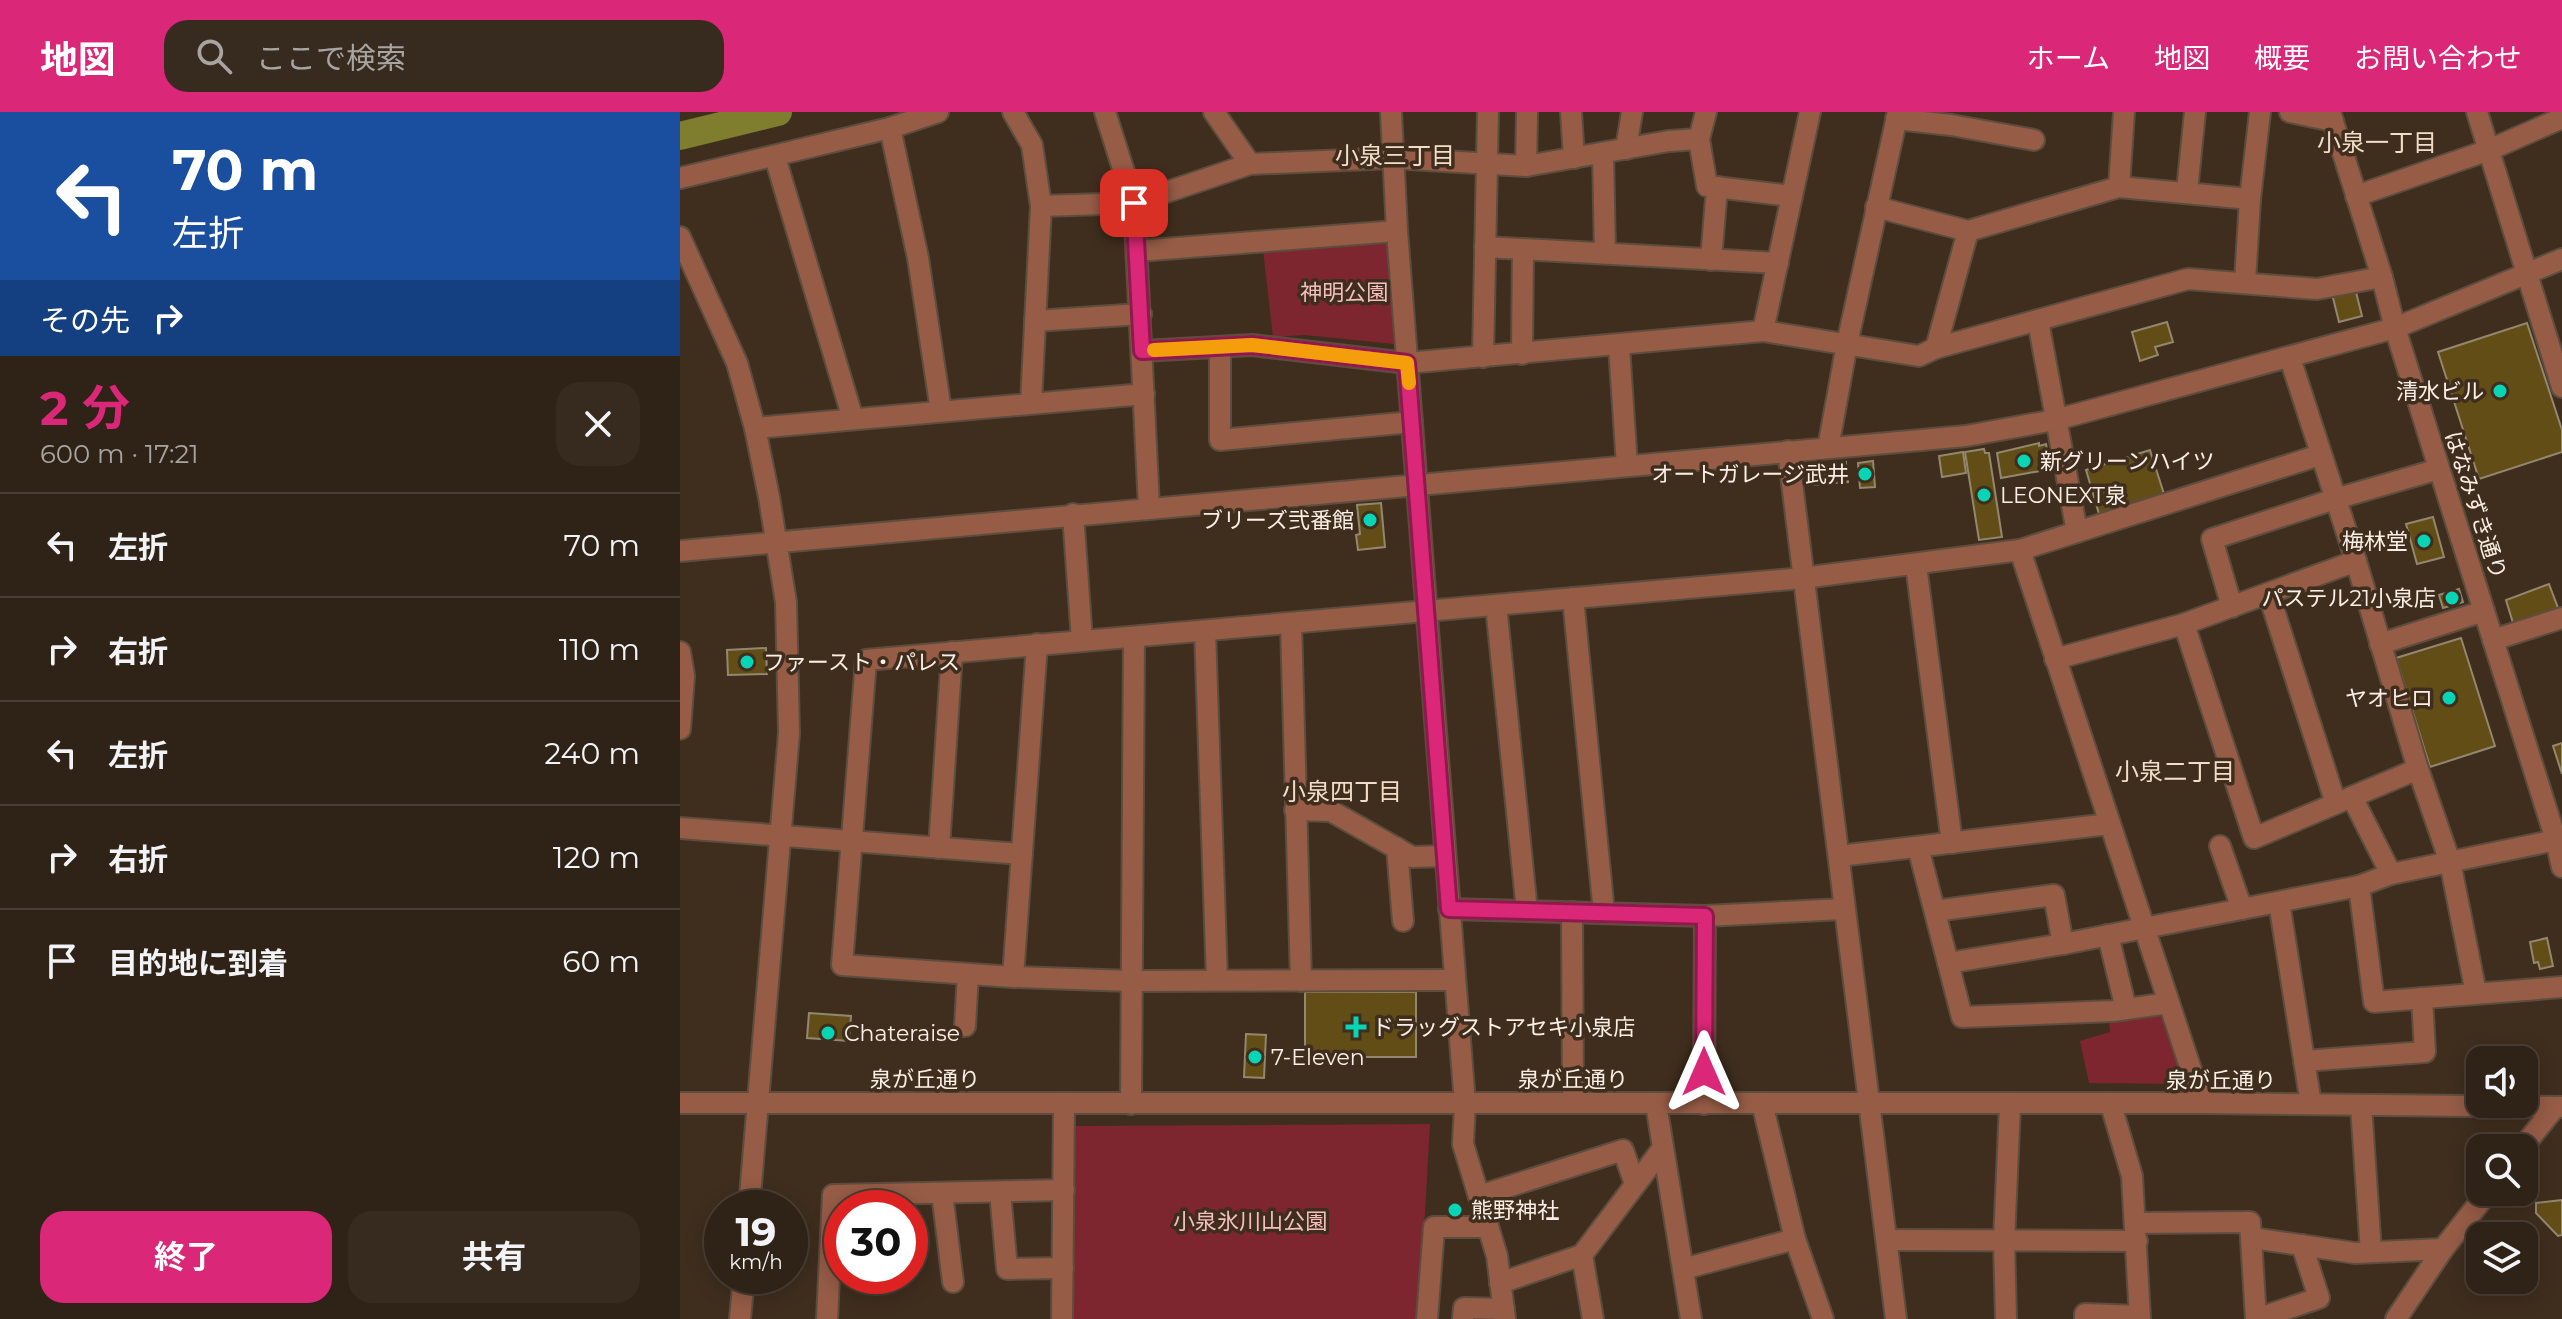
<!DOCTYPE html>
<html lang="ja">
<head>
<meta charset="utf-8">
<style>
	body { margin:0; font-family:Montserrat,"Noto Sans JP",sans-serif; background:#372a1f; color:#f1f3f6; height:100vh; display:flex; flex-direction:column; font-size:30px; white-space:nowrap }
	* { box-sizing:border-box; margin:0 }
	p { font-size:26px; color:#a7a4a1 }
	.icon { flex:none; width:44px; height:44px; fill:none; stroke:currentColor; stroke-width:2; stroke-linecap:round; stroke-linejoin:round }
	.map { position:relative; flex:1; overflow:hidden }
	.details { display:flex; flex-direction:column; background:#2f2216; width:680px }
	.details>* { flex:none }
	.hud { background:#1a4fa0; color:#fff; overflow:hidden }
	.buttons { position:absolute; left:1786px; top:934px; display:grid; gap:16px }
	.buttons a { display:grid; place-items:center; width:72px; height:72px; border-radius:16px; background:#2f2216; box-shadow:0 4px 20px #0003,0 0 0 2px #4a3f35; font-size:40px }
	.speed { position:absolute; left:24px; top:1078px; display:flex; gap:16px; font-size:40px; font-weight:700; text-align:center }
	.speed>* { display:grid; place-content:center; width:104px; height:104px; border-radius:50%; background:#2f2216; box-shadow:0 4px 20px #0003,0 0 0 2px #4a3f35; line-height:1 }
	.speed small { font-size:20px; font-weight:400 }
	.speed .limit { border:12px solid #d22; background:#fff; color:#111 }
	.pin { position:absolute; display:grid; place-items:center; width:68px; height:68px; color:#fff; margin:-34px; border-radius:16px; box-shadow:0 4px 12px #0006 }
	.me { position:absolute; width:88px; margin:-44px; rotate:0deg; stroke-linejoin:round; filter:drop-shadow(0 0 6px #0008) }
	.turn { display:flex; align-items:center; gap:28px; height:168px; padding:0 40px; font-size:36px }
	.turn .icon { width:104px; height:104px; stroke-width:2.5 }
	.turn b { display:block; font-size:56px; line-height:68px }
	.then { display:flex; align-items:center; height:76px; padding:0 40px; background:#0003; gap:16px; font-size:30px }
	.round { display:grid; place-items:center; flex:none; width:84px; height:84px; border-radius:24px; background:#372a1f }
	.overview { display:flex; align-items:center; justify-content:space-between; height:136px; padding:0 40px }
	h1 { font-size:48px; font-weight:700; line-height:60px; color:#db2777 }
	.primary-button { display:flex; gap:16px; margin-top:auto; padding:16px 40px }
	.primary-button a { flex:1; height:92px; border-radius:24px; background:#db2777; color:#fff; font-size:32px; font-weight:700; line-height:92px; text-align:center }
	.primary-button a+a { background:#372a1f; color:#f1f3f6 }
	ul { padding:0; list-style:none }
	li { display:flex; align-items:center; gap:24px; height:104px; padding:0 40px; border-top:2px solid #4a3f35 }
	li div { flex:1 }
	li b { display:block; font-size:30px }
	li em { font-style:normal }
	header { display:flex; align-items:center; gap:48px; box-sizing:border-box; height:112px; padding:0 40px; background:#db2777; color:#fff }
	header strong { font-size:38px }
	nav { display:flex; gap:44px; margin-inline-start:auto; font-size:28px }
	.search { width:560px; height:72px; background:#372a1f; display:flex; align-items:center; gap:20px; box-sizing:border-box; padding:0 28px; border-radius:24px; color:#a7a4a1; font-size:30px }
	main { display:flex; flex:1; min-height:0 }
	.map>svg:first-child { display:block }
	.green { fill:#7d262f }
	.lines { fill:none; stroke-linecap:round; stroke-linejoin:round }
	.river { stroke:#7e7e2e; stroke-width:28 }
	.building { fill:#634d17; stroke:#92876f; stroke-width:2 }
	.minor-casing { stroke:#5d4d3e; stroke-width:24 }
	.minor { stroke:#965c46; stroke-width:20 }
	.route-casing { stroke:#8e194d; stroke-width:20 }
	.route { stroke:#db2777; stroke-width:14 }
	.slow { stroke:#f59e0b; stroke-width:14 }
	.poi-dot { fill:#07d5b6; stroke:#3f2e1e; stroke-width:3 }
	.labels { text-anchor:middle; stroke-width:7; stroke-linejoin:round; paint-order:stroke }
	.park-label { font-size:22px; fill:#f5bebf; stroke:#3f2e1e }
	.poi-label { font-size:22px; fill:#fbefe5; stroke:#3f2e1e; text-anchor:start }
	.street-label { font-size:22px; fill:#fbefe5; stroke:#3f2e1e }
	.neighbourhood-label { font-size:24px; fill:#f3ddc9; stroke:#3f2e1e }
</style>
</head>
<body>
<header>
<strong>地図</strong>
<div class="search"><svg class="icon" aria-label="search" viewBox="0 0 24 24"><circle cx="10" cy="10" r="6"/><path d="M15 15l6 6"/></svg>ここで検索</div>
<nav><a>ホーム</a><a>地図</a><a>概要</a><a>お問い合わせ</a></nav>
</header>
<main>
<section class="details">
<div class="hud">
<div class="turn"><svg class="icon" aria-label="left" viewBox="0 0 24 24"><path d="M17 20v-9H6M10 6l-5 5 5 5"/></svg><div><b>70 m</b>左折</div></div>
<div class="then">その先<svg class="icon" aria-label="right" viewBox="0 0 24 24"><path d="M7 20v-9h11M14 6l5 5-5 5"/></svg></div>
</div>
<div class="overview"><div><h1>2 分</h1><p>600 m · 17:21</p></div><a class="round"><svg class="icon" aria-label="close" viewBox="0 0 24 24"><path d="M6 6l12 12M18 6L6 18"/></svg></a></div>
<ul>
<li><svg class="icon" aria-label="left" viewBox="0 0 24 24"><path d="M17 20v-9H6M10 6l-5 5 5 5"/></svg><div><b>左折</b></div><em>70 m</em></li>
<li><svg class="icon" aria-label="right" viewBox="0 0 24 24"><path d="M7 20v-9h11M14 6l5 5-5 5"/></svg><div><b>右折</b></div><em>110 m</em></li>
<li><svg class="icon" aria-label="left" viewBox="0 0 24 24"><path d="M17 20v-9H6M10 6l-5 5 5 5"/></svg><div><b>左折</b></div><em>240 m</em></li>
<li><svg class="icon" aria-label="right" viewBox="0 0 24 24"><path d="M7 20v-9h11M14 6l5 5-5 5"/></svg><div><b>右折</b></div><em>120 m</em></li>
<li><svg class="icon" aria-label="arrive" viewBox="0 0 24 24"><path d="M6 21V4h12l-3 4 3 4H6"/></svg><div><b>目的地に到着</b></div><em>60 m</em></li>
</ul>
<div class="primary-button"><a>終了</a><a>共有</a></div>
</section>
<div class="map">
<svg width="1882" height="1207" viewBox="0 0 1882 1207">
	<rect width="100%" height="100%" fill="#3f2e1e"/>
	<g class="green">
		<polygon points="708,130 714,232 625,223 593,225 583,138"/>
		<polygon points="1481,897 1506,967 1501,972 1409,971 1400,929 1430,920 1429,905"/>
		<polygon points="750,1012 739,1207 390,1207 391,1018 396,1014"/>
	</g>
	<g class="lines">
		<polyline class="river" points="0,24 98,0"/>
	</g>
	<g class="building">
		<polygon points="1674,172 1682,204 1659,210 1651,178"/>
		<polygon points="1487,210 1493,230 1475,235 1478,243 1460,249 1452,220"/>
		<polygon points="1847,211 1882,318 1882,340 1799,367 1758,240"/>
		<polygon points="1359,331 1359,334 1366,332 1371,357 1321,366 1317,341"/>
		<polygon points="1304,337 1305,341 1309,341 1322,425 1299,428 1285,340"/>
		<polygon points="1470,338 1484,382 1419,402 1406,358"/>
		<polygon points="1283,340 1286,361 1262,365 1259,344"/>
		<polygon points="1193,349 1195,375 1180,376 1178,351"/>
		<polygon points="1166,350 1168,370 1156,371 1155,367 1151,368 1150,355"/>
		<polygon points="1143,354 1145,372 1127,373 1126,362 1133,361 1133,355"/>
		<polygon points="701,391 705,435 678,438 676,423 680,422 677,393"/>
		<polygon points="1753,405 1764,445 1737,452 1726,412"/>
		<polygon points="1869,472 1878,496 1833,511 1826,488"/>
		<polygon points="1779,477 1783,490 1763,496 1759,483"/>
		<polygon points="1781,526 1815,634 1750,655 1716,546"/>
		<polygon points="86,536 87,562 48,563 47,538"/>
		<polygon points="1882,631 1882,662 1873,634"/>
		<polygon points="1867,826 1873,854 1860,857 1858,850 1854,851 1850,830"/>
		<rect x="625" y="880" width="111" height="65"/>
		<polygon points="129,901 171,904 169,929 127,926"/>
		<polygon points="566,922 586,923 584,966 564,965"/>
		<polygon points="1882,1088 1882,1123 1878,1124 1856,1101 1856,1091"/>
	</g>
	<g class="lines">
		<g class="minor-casing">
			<g id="minor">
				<polyline points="333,0 352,33 361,94 351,291"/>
				<polyline points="425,0 454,91 469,395"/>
				<polyline points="534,0 570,52"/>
				<polyline points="711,0 717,119 785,992 783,1032 817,1144 825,1207"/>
				<polyline points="891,0 894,46"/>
				<polyline points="1026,0 1019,27 1027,74 1112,84"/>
				<polyline points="1610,0 1653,9"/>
				<polyline points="1650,0 1702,165 1715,216 1876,728 1882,755"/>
				<polyline points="1797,0 1882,275"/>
				<polyline points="1216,7 1271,13 1354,28"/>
				<polyline points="210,16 238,146 261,299"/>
				<polyline points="946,37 952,0"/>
				<polyline points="923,41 925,141"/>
				<polyline points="95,45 173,307"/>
				<polyline points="846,54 847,0"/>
				<polyline points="0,66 210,16 258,0"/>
				<polyline points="1439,75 1444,0"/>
				<polyline points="1507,79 1515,0"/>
				<polyline points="1676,84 1809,38 1882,6"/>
				<polyline points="361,94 454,91 570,52 713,46 846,54 989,29 1019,27"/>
				<polyline points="1196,95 1288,119 1439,75 1570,87"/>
				<polyline points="0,125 57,251 75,316 89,385 106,490 109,621 69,1096"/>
				<polyline points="805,135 1098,151"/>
				<polyline points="458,139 717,119"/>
				<polyline points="1031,148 1037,75"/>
				<polyline points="1565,170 1570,87 1580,0"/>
				<polyline points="355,209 461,202"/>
				<polyline points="1358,209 1397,420"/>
				<polyline points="1083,219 1130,0"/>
				<polyline points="939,234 947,354"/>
				<polyline points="540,235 540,328 732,310"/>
				<polyline points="1256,236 1288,119"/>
				<polyline points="462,239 572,233 727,251 1083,219 1239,244 1256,236 1508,167 1637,177 1702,165"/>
				<polyline points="842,242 843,137"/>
				<polyline points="803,245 808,0"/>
				<polyline points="1610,246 1676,449 1738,657 1770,750 1796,881"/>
				<polyline points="75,316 464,282"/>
				<polyline points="1148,336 1167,232 1218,0"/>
				<polyline points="1108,339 1216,1207"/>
				<polyline points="393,402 402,528"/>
				<polyline points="1340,438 1522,991"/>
				<polyline points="0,439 1286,324 1375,308 1715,216 1882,147"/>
				<polyline points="1236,453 1272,731"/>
				<polyline points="1589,483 1655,689"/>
				<polyline points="893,486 924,801"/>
				<polyline points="816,493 847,799"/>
				<polyline points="1552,495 1532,427 1655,387 1759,357"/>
				<polyline points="611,511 621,869"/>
				<polyline points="1504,512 1574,726 1738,657"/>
				<polyline points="525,519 537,868"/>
				<polyline points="1813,528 1882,506"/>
				<polyline points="1700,532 1804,499"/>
				<polyline points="0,540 4,564 0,617"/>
				<polyline points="1375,547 1504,512 1676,449"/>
				<polyline points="1672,685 1711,762"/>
				<polyline points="615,698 651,699 732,745 765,744"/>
				<polyline points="0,716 342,742"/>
				<polyline points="1540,734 1562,797"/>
				<polyline points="1238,735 1282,905 1433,899 1489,891"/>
				<polyline points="259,736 272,540"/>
				<polyline points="717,736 723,809"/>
				<polyline points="1159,744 1429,712"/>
				<polyline points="1679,774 1694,890 1882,875"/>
				<polyline points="1599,790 1631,992"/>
				<polyline points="769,797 1025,804 1164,797"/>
				<polyline points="1255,799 1374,783 1383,832 1268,851"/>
				<polyline points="892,800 893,991"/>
				<polyline points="1428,823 1446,897"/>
				<polyline points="1383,832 1679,774 1711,762 1876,728"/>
				<polyline points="333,865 357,532"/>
				<polyline points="775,868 451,869 333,865 162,853 186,548 1123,466 1340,438 1640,343"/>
				<polyline points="285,914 288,862"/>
				<polyline points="1624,949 1745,940 1742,886"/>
				<polyline points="0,991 1522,991 1882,995"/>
				<polyline points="1082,991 1115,1127 1143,1207"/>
				<polyline points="451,992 454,525"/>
				<polyline points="976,992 1011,1207"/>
				<polyline points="1024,992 1025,804"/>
				<polyline points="1431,993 1452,1064 1460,1207"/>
				<polyline points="1681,993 1691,1140"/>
				<polyline points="1842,1036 1875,995"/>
				<polyline points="320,1080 327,1157 383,1156"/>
				<polyline points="262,1081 273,1170"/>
				<polyline points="799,1084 943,1038 955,1072"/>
				<polyline points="1456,1111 1570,1110 1576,1207 1639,1186 1622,1133"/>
				<polyline points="1572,1126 1675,1141 1763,1137"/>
				<polyline points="1207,1128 1457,1129"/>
				<polyline points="902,1143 913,1207"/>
				<polyline points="1003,1157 1115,1127"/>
				<polyline points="820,1171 902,1143 983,1036"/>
				<polyline points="60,1207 64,1164"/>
				<polyline points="147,1207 153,1083 384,1078"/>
				<polyline points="382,1207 384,991"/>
				<polyline points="747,1207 754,1115 808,1115"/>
				<polyline points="783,1207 784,1196 824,1197"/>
				<polyline points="1326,1207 1324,1129 1330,992"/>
				<polyline points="1405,1207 1405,1202 1459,1204"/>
				<polyline points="1716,1207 1763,1137 1808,1080"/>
			</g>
		</g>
		<use href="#minor" class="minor"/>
	</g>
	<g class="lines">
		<g class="route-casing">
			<polyline id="route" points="454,91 462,239 572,233 727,251 769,797 1025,804 1024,960"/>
		</g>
		<use href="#route" class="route"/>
		<polyline class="slow" points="474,238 572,233 727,251 729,271"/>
	</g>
	<g class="poi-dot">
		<circle cx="1820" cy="279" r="8"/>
		<circle cx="1344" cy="349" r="8"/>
		<circle cx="1185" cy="362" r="8"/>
		<circle cx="1304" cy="383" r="8"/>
		<circle cx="690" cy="408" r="8"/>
		<circle cx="1744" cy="429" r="8"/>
		<circle cx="1772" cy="486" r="8"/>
		<circle cx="67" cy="550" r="8"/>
		<circle cx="1769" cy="586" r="8"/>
		<path d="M672 903h8v8h8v8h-8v8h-8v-8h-8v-8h8z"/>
		<circle cx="148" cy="921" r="8"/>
		<circle cx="575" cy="945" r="8"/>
		<circle cx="775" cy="1098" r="8"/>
	</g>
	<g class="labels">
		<g class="park-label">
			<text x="664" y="188">神明公園</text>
			<text x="570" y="1117">小泉氷川山公園</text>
		</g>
		<g class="poi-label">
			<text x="1804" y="287" text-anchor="end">清水ビル</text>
			<text x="1360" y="357">新グリーンハイツ</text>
			<text x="1169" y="370" text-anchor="end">オートガレージ武井</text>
			<text x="1320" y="391">LEONEXT泉</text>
			<text x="674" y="416" text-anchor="end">ブリーズ弐番館</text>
			<text x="1728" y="437" text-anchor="end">梅林堂</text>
			<text x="1756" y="494" text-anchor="end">パステル21小泉店</text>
			<text x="83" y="558">ファースト・パレス</text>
			<text x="1753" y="594" text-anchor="end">ヤオヒロ</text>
			<text x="692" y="923">ドラッグストアセキ小泉店</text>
			<text x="164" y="929">Chateraise</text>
			<text x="591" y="953">7-Eleven</text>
			<text x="791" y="1106">熊野神社</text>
		</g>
		<g class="street-label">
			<text transform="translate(1796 393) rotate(72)" y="8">はなみずき通り</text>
			<text x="245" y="975">泉が丘通り</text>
			<text x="893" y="975">泉が丘通り</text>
			<text x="1541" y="976">泉が丘通り</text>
		</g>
		<g class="neighbourhood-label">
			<text x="1697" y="39">小泉一丁目</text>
			<text x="715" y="52">小泉三丁目</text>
			<text x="1495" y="668">小泉二丁目</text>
			<text x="662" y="688">小泉四丁目</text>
		</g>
	</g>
</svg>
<div class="buttons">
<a><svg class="icon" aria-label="sound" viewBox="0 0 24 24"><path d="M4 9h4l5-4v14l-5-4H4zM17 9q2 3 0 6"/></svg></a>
<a><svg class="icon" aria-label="search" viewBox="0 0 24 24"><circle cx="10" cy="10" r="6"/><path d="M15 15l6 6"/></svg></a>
<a><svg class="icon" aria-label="layers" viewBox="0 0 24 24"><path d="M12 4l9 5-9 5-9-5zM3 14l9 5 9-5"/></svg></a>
</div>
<div class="speed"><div>19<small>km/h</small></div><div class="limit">30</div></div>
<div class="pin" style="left:454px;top:91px;background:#d93025"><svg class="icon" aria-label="arrive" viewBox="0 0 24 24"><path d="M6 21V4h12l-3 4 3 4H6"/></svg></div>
<svg class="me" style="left:1024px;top:960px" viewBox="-20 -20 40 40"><path d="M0-17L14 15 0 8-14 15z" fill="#db2777" stroke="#fff" stroke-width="4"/></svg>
</div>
</main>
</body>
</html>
